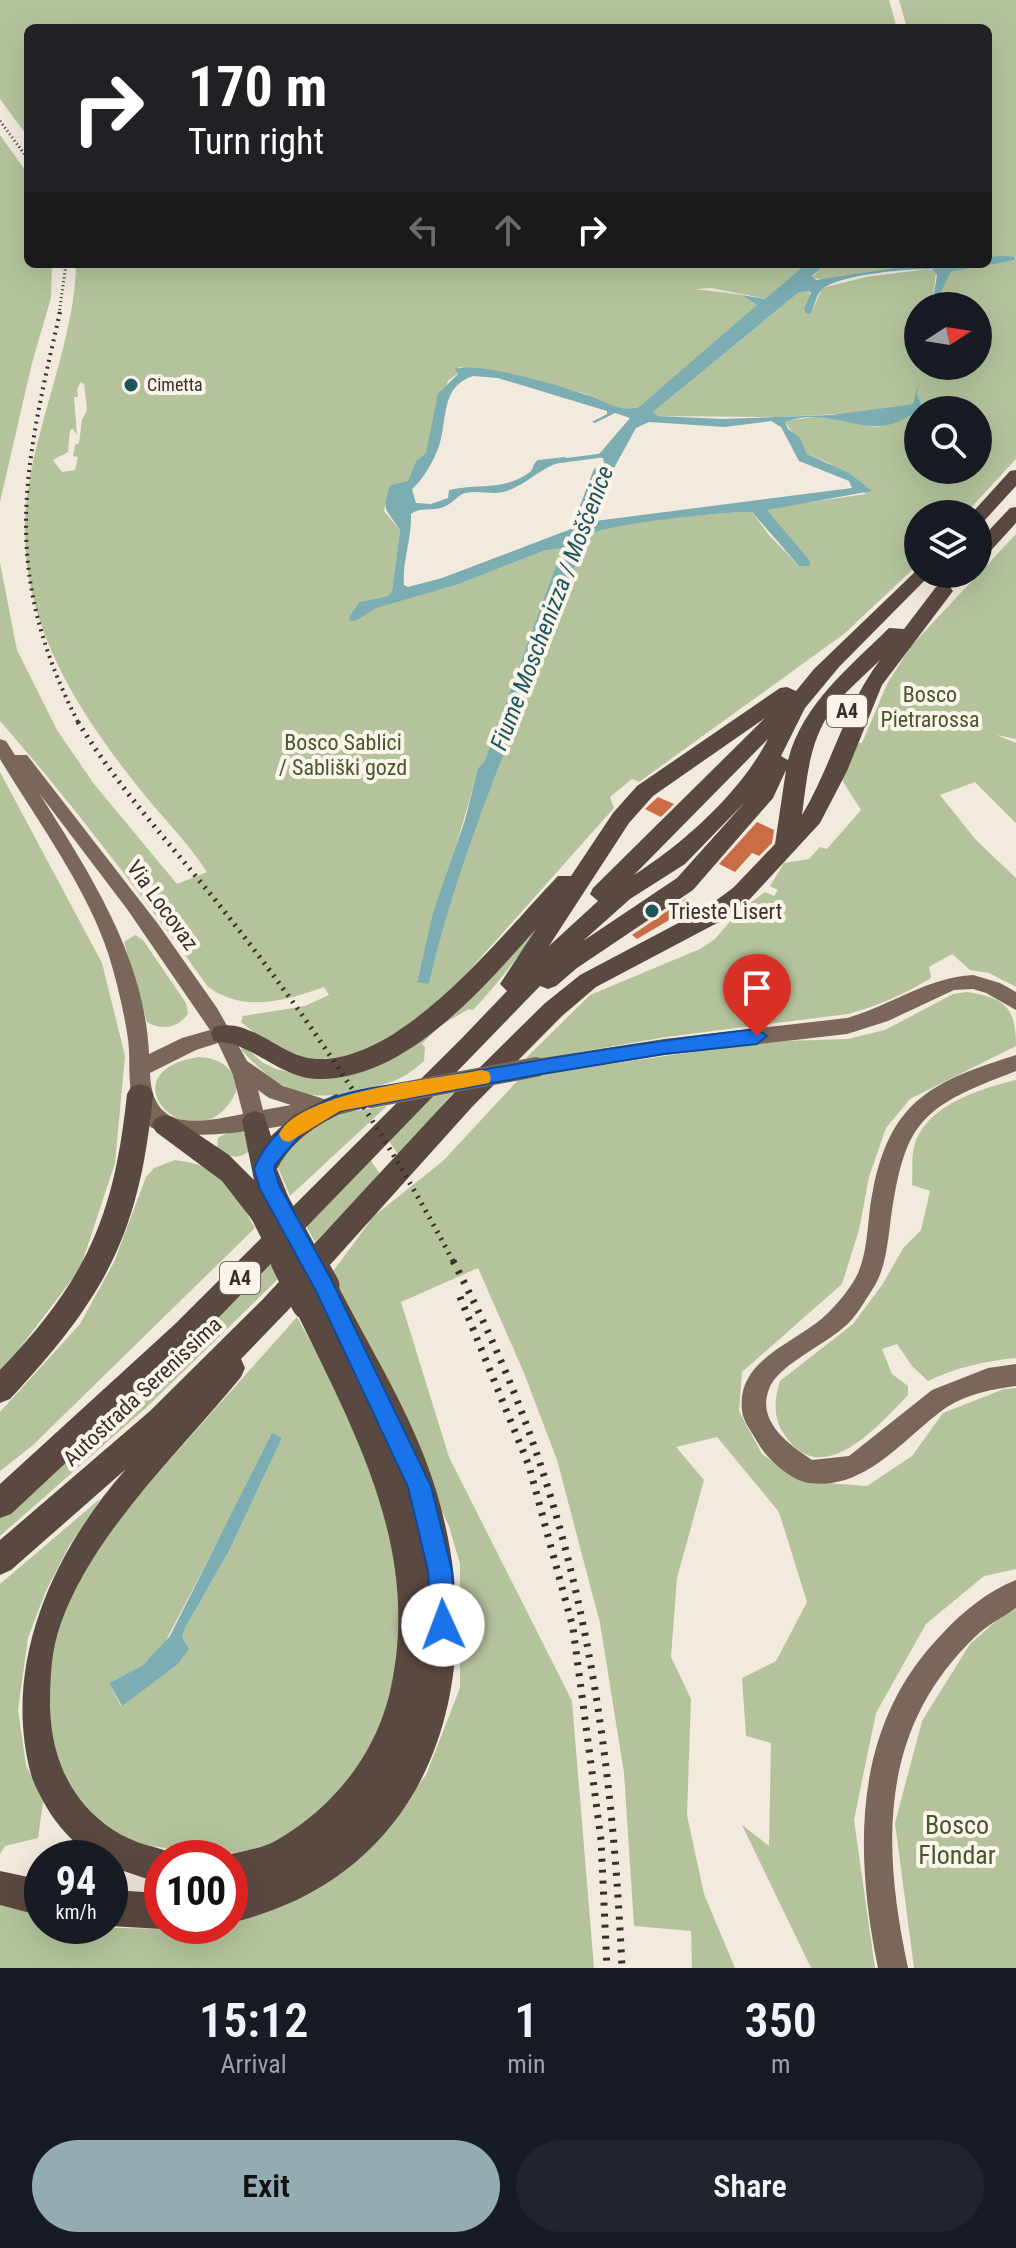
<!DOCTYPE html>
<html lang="en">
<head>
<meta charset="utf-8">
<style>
	body { margin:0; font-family:"Roboto Condensed",sans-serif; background:#20242c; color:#f1f3f6; height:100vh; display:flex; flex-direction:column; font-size:30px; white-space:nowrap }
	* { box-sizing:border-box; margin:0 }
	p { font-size:26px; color:#9ea1a6 }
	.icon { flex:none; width:44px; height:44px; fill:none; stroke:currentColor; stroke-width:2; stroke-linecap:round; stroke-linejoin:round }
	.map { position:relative; height:1968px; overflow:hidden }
	.panel { display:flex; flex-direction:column; background:#171b24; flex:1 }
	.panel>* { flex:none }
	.hud { position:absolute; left:24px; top:24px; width:968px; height:244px; border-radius:12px; box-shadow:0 8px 32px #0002; background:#202124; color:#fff; overflow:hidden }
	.needle { width:52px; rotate:78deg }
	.controls { position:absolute; left:904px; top:292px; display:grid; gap:16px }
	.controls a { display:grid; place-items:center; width:88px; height:88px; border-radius:50%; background:#171b24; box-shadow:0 8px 32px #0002; font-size:40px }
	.speed { position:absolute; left:24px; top:1840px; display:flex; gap:16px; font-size:40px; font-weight:700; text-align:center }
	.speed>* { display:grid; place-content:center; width:104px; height:104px; border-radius:50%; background:#171b24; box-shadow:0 8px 32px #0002; line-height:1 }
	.speed small { font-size:20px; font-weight:400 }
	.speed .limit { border:12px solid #d22; background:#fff; color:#111 }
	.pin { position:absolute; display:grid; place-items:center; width:68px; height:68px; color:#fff; margin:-82px -34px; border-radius:50% 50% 50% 0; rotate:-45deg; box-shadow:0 0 8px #0007 }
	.pin .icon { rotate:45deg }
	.me { position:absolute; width:88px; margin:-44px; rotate:358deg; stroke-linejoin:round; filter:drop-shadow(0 0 6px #0008) }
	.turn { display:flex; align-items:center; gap:28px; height:168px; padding:0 32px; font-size:36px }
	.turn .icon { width:104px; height:104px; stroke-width:2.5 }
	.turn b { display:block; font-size:56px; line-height:68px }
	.lanes { display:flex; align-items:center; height:76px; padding:0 32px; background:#0003; justify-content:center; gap:40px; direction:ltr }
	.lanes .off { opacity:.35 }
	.eta { display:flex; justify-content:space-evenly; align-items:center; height:136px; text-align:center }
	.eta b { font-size:48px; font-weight:600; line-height:56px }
	.action { display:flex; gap:16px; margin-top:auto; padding:16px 32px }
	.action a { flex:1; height:92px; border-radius:48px; background:#92acb1; color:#111; font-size:32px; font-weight:600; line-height:92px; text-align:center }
	.action a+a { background:#20242c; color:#f1f3f6 }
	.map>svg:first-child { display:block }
	.green { fill:#b5c39d; fill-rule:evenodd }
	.water { fill:#7badb2; fill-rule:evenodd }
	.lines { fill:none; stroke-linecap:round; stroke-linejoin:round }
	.stream { stroke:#7badb2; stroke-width:4 }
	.building { fill:#ca6c45 }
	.major { fill:#7b675a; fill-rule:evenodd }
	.highway { fill:#5a4940; fill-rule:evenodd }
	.rail-far3 { stroke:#392f29; stroke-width:3; stroke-dasharray:1 3; stroke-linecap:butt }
	.rail-far2 { stroke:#392f29; stroke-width:4; stroke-dasharray:2 5; stroke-linecap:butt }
	.rail-far1 { stroke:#392f29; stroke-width:5; stroke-dasharray:2 6; stroke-linecap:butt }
	.rail { stroke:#392f29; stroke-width:7; stroke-dasharray:3 8; stroke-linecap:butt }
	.major-bridge { stroke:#7b675a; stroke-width:20 }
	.highway-bridge-far1 { stroke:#5a4940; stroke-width:24 }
	.highway-bridge { stroke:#5a4940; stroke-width:31 }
	.route { fill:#1a73e8; stroke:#114b97; stroke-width:2 }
	.slow { fill:#f59e0b }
	.poi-dot { fill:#1d555c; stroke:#fbf4ea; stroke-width:3 }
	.labels { text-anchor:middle; stroke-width:8; stroke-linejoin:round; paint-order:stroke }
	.far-poi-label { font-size:18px; fill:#392f29; stroke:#fbf4ea; text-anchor:start }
	.shield { fill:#fbf4ea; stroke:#736a63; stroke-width:2 }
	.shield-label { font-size:20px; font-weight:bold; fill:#392f29 }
	.park-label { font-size:22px; fill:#46582c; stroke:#fbf4ea }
	.street-label { font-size:22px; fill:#392f29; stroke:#fbf4ea }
	.poi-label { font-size:22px; fill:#392f29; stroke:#fbf4ea; text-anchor:start }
	.water-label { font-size:24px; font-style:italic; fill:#1d555c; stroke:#fbf4ea }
	.near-park-label { font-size:26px; fill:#46582c; stroke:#fbf4ea }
</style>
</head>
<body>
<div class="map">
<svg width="1016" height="1968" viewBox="0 0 1016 1968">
	<rect width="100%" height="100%" fill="#f3eade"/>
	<g class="green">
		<polygon points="0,0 889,0 897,28 28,28 28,137 0,99"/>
		<polygon points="899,0 1016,0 1016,258 988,257 988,28 907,28"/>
		<polygon points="0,135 28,174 28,264 52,264 51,298 32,363 0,502"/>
		<path d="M 1016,260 L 1016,459 L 965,514 L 918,514 L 918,564 L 911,571 L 844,634 L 639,782 L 632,779 L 610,797 L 614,808 L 436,1008 L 375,1045 L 351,1056 L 311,1060 L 269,1045 L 241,1022 L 243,1016 L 305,1006 L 329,995 L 324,987 C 285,1001 245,1013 208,987 C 142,895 74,806 0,721 L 0,563 L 17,650 L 57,730 L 94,784 L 177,884 L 207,872 C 189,844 163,818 142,792 C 70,702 8,604 29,483 C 40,415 76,330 76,264 L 806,264 L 766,299 L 711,288 L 695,289 L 742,295 L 757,305 L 702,355 L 639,407 L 630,409 L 612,408 L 586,394 L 515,375 L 460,367 L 456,370 L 458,373 L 448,381 L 426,453 L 416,461 L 408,482 L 390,485 L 384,511 L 400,530 L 392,591 L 389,596 L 359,602 L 349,617 L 351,621 L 376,607 L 459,584 L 546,550 L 562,549 L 484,762 L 478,768 C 460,840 434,908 417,981 L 429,984 C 452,881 490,783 531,686 C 545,654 570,556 592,535 C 604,523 730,511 752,512 L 769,535 L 799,566 L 811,564 L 766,511 L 770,508 L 866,494 L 829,463 L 807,454 L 785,422 C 798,418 821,416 834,417 C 869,421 870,437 905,416 C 911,412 916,411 921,406 L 917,394 L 913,404 L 840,414 L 777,417 L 658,416 L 653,412 L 798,293 L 809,291 L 813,309 L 822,288 L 866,277 L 928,269 L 936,271 L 932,306 L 918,306 L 918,366 L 922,369 L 928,366 L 978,366 L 978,306 L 939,306 L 941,292 L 951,272 ZM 81,382 L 84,384 L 87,410 L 82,420 L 79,443 L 75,445 L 73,456 L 78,457 L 75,470 L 62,472 L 53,460 L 68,452 L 70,430 L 73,429 L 77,435 L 74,397 L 78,397 L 77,389 ZM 918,410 L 978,410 L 978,470 L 918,470 Z"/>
		<polygon points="826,264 918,264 823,279 811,278"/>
		<path d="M 1016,534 L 1016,739 L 997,735 L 1016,743 L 1016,823 L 975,782 L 940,795 L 976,840 L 1016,878 L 1016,987 L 989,973 L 970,970 L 952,954 L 929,967 L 931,978 C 905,994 878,1006 848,1014 L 666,1037 L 534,1060 L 526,1058 L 590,995 L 700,949 L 715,939 L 738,912 L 765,892 L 774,896 L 778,890 L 770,886 L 784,863 L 809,859 L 820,847 L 827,849 L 861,810 L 842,780 L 858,743 L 862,743 L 887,684 L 911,646 Z"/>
		<polygon points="0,772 102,963 125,1056 115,1163 80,1269 0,1374"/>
		<path d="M 557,900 C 532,939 505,976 473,1010 L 469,1009 L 441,1025 L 422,1044 L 425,1047 L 424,1061 C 403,1080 390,1083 363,1090 C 307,1104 281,1092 241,1050 L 242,1046 L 245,1047 L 262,1062 L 276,1069 L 317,1078 L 368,1067 Z"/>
		<path d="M 135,935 L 143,940 L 186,1003 L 188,1014 C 178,1028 161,1031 147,1022 L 124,942 Z"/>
		<path d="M 967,992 C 1005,998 1016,1007 1016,1046 L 910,1099 L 886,1128 L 869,1177 L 859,1230 L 842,1284 L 742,1372 L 739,1411 L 762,1454 L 801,1481 L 867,1486 L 912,1456 L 943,1413 L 1004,1389 L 1016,1388 L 1016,1569 L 984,1576 L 926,1624 L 876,1713 L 854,1820 L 875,1968 L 811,1968 L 742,1825 L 769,1846 L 771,1743 L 746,1736 L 742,1678 L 776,1661 L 807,1602 L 779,1512 L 717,1437 L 676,1447 L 704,1480 L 677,1578 L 671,1657 L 691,1699 L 687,1815 L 704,1894 L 735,1968 L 692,1968 L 691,1931 L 634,1926 L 624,1773 L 600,1623 L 557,1460 L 524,1373 L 478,1268 L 401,1302 L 449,1457 L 572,1701 L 594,1968 L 0,1968 L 0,1903 L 42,1912 L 42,1926 L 203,1930 L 230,1926 L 230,1922 L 284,1906 L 335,1875 L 394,1816 L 426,1775 L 460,1688 L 460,1564 L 449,1526 L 331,1274 L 374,1216 L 443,1161 L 521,1077 L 713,1049 L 785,1041 L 848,1039 L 885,1030 L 953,994 Z"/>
		<path d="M 198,1057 C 219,1057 239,1070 236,1092 C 198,1171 99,1073 198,1057 Z"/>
		<path d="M 1016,1080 L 1016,1358 C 984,1361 958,1367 928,1381 L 912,1366 L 897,1344 L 882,1349 L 892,1374 L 908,1386 L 908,1395 C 879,1425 821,1493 784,1434 C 773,1418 774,1400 780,1381 L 853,1324 L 882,1285 L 904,1247 L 921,1230 L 930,1191 L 912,1185 C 913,1173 911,1158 914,1147 C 925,1105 980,1089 1016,1080 Z"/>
		<polygon points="453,1093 399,1156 387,1138 427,1098"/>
		<polygon points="387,1106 290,1196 277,1165 296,1137 336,1114"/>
		<path d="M 240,1131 L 248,1135 L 250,1150 C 239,1161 228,1157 217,1149 L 218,1138 L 228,1132 Z"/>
		<polygon points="368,1156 380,1174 315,1242 305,1224"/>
		<path d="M 175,1160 C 228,1167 231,1185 255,1228 L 32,1446 L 0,1471 L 0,1412 L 80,1324 L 114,1262 L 146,1177 L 154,1168 Z"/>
		<polygon points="271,1263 279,1278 148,1406 0,1536 0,1517"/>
		<path d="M 297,1317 L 336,1388 L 386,1509 L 404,1601 L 400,1669 L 372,1749 L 323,1811 L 284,1839 L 251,1850 L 214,1856 L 135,1843 L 103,1824 L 74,1794 L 57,1761 L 48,1716 L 49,1661 L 62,1616 L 75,1585 L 115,1521 ZM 282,1438 L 229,1551 L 185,1628 L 182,1637 L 185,1642 L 177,1665 L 121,1706 L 109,1683 L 143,1665 L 163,1646 L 249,1482 Z"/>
		<polygon points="101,1498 69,1546 45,1593 28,1638 18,1710 26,1765 43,1802 38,1838 5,1846 0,1854 0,1584"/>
		<polygon points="1016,1609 1016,1968 914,1968 895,1823 922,1721 970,1644 1005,1613"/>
	</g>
	<g class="water">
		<path d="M 1005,256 L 1014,257 L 1016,260 L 951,272 L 941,292 L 939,306 L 932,306 L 937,275 L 932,269 C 907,269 846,274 825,287 C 815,293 816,305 810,314 L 806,313 L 804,309 L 811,293 L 809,291 L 798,293 L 653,412 L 658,416 L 722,419 L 831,415 L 913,404 L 919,382 L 917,394 L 922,406 C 871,452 841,402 785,422 L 788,429 L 799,437 L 807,454 L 849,473 L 872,491 L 767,510 L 810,561 L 810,566 L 799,566 L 752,512 C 730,511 606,524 593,534 C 582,543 576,565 570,578 C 523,715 461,842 429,984 L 417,982 L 433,913 L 465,820 L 478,768 L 484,762 L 562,549 L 546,550 L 459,584 L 376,608 L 355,621 L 350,621 L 349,617 L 359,602 L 388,596 L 392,591 L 400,530 C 385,507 382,513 390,485 L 408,481 L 416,461 L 426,453 L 438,394 L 458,374 L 455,369 C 478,361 562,386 587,395 C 607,401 618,413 639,407 L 757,305 L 742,295 L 692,287 L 765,299 L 806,264 L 826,264 L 812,276 L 816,280 L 918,264 L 988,264 L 988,257 ZM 473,376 L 498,378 L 607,411 L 607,414 L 592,422 L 595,423 L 615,413 L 630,418 L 600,453 L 592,457 L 603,458 L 604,463 L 594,469 L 571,529 L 442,578 L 408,587 L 404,585 C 402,561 412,539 411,514 C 420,507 430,511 441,508 C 452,505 458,494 466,493 C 479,490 491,495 503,492 C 528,486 544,462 569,461 L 565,457 L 538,460 C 530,466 536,469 527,474 C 502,491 477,483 449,490 L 448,498 L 431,504 L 416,503 L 412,489 C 424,479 434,460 439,446 C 448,419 440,387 473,376 ZM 771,421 L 781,427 L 799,461 L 849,481 L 852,488 L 595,521 L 609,477 L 636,428 L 649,422 L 725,427 Z"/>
		<polygon points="272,1433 282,1438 229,1551 185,1628 182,1637 189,1649 177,1665 122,1706 109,1683 143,1665 170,1636"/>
	</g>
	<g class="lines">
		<polyline class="stream" points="552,462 598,456"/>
	</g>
	<g class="building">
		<polygon points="658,797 674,804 661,817 645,809"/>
		<polygon points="757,822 774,830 772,843 759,856 752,853 735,872 719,864"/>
		<polygon points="685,899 693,906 637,939 632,935"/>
	</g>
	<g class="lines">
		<g class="major">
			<path d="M 0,739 L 6,741 L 15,755 L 27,755 L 158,924 L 217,1008 L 247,1061 L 283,1086 L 324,1099 L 371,1090 L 378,1092 L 382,1098 L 378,1104 C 340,1117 177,1152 148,1125 C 123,1101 132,1069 128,1039 C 124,1012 117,982 109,956 C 88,889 36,819 0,759 ZM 39,793 L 127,909 L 210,1030 L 182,1038 L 149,1054 C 145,957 89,872 39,793 ZM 218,1043 L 233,1075 L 243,1114 C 198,1123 152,1133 150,1073 L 196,1050 ZM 258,1090 L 269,1098 L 291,1105 L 263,1110 Z"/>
			<path d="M 973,975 L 1000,983 L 1016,992 L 1016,1010 L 986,993 L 973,989 L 954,990 L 888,1021 L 847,1034 L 664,1055 L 536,1075 L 529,1073 L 526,1067 L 529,1061 L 536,1059 L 664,1039 L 847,1018 C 890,1006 928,977 973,975 Z"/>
			<path d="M 1016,1055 L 1016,1071 C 919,1108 904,1121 890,1226 C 887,1247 885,1271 872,1290 C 864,1302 855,1319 843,1328 C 824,1345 777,1366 769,1389 C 756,1422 790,1445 812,1460 L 849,1456 L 932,1390 L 988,1368 L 1016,1364 L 1016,1386 C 993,1389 967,1394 947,1407 C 905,1436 867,1491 809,1483 C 791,1481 766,1458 758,1443 C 753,1434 743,1421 742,1411 C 736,1357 799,1343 829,1312 C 839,1302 852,1286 858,1273 C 869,1248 867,1217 873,1190 C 891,1099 934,1081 1016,1055 Z"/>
			<path d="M 1016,1580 L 1016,1608 C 1003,1617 987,1625 976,1636 C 878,1729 882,1846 908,1968 L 878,1968 C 854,1850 852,1726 942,1634 C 962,1612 988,1591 1016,1580 Z"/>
		</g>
		<g class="highway">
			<polygon points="1016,470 1016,486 984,521 978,523 978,514 972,513 1010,471"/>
			<polygon points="1016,507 1016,523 985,557 978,559 978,542 1010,508"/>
			<path d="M 918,569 L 918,574 L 931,574 L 839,667 L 805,708 L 781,756 L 788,760 C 803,703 850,667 889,628 L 904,629 L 936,587 L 950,587 L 953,591 L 950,595 L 882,685 L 847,771 L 820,823 L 749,900 L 719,922 L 596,987 L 562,1016 L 472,1107 L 320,1276 L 334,1278 C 369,1347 413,1415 436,1490 C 492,1674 436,1875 230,1923 L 230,1858 L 219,1858 C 239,1850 258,1851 277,1840 C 332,1808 373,1758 389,1696 C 424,1551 354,1431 293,1305 L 241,1359 L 245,1368 L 241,1377 C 180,1452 94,1531 61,1623 C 51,1650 50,1678 50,1707 C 51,1740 59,1771 79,1798 C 94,1818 114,1833 137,1842 C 150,1847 167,1848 176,1858 L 162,1858 L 162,1884 L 112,1867 L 110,1858 L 95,1858 C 65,1838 46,1812 32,1778 C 0,1666 53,1552 126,1469 L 11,1570 L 0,1575 L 0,1540 L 150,1411 L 264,1298 L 454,1093 L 544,1004 L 580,975 L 703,910 L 733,888 L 775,844 L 786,770 L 773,798 L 693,890 L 577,968 L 556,986 L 548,989 L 540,986 L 194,1343 L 11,1514 L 0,1518 L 0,1484 L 174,1325 L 463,1037 L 507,991 L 500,984 L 536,929 C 482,989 406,1080 318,1079 C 285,1078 262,1053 232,1044 C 226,1042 220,1043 214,1041 L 211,1034 L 214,1027 C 251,1016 281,1058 316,1059 C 403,1063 502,934 558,876 L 571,876 L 613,813 L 637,786 L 780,688 L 787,687 L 796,691 L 814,669 ZM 880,660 C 845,706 832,765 802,815 C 807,778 809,742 831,711 C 844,692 864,676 880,660 ZM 765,718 L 593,888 L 590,894 L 598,901 L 549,946 L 629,823 L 653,796 ZM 768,739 C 741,792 684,843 634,875 ZM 746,801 L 677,878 L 583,941 L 630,899 L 685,864 ZM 310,1286 L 314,1294 L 314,1295 L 304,1293 Z"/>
			<path d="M 140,1084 L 149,1087 L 153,1094 C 140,1234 105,1297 10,1399 L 0,1403 L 0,1370 C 86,1280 114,1218 127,1094 L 131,1087 Z"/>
			<path d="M 336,1094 L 345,1097 L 349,1104 C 343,1114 333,1117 323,1123 C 304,1134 287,1149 277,1169 L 290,1201 L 286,1209 L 274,1211 L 271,1221 L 262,1224 L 253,1221 L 222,1181 L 156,1132 L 152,1125 L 156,1118 L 165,1115 L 174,1118 L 229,1155 L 254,1180 L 242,1121 L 246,1114 L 255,1111 L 264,1114 L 271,1136 L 294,1115 Z"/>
			<polygon points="0,1871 42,1880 42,1916 0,1905"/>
			<polygon points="110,1890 162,1893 162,1926 168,1926 162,1929 110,1926"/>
		</g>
		<g class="rail-far3">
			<polyline points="0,121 28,159"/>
			<polyline points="59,314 66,264"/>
		</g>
		<path class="rail-far2" d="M 60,312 C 23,474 0,570 79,724"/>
		<path class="rail-far1" d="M 78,722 C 122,794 180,854 231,920 C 315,1026 391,1143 454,1263"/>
		<g class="rail">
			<path d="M 453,1261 C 575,1491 610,1711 622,1968"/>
			<polyline points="460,1297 529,1466 573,1628 601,1840 607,1968"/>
		</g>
		<polyline class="major-bridge" points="371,1098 536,1067"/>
		<g class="highway-bridge-far1">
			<polyline points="277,1201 311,1263"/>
			<polyline points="262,1213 287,1263"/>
		</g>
		<g class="highway-bridge">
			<polyline points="286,1261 307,1304"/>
			<polyline points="310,1261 324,1286"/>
		</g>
	</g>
	<path class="route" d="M 757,1029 L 767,1036 L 757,1044 L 664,1054 L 536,1075 L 340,1111 L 303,1132 L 275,1165 L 274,1169 L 280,1187 L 331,1279 L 431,1486 L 452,1571 L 455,1625 L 451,1634 L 443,1637 L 434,1634 L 431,1625 L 428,1571 L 408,1487 L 316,1291 L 260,1189 L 254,1169 C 267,1136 297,1114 328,1100 C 354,1088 406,1084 436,1078 C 543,1059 649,1041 757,1029 Z"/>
	<path class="slow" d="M 482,1070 L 489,1072 L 491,1078 L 489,1083 L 340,1111 L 289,1142 L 282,1140 L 279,1134 C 301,1091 435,1079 482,1070 Z"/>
	<g class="poi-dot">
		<circle cx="131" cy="385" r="8"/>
		<circle cx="652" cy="911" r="8"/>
	</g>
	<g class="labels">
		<g class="far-poi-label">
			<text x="147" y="391">Cimetta</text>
		</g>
		<g class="shield">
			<rect x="827" y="695" width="40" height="32" rx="6"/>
			<rect x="220" y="1262" width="40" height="32" rx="6"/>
		</g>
		<g class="shield-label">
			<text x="847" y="718">A4</text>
			<text x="240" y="1285">A4</text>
		</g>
		<g class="park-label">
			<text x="930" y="702">Bosco<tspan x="930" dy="25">Pietrarossa</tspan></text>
			<text x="343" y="750">Bosco Sablici<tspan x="343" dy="25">/ Sabliški gozd</tspan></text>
		</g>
		<g class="street-label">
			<text transform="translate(163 905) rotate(54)" y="8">Via Locovaz</text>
			<text transform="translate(142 1391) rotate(-43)" y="8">Autostrada Serenissima</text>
		</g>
		<g class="poi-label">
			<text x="668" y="919">Trieste Lisert</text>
		</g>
		<g class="water-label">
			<text transform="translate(552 608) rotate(-69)" y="8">Fiume Moschenizza / Moščenice</text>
		</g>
		<g class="near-park-label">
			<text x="957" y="1834">Bosco<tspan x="957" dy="30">Flondar</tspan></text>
		</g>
	</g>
</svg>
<div class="controls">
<a><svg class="needle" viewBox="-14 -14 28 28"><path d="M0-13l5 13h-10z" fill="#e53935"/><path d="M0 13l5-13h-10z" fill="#9ea1a6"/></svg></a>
<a><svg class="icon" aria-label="search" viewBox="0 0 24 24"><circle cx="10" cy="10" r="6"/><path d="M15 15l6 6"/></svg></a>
<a><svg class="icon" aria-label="layers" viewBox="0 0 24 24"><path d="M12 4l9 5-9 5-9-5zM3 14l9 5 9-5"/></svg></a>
</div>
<div class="speed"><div>94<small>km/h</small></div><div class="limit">100</div></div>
<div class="pin" style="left:757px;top:1036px;background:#d93025"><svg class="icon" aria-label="arrive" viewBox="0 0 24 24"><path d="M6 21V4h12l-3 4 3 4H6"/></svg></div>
<svg class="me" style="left:443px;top:1625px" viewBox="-20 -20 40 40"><circle r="19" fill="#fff"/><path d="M0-13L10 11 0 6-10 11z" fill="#1a73e8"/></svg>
<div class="hud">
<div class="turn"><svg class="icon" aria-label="right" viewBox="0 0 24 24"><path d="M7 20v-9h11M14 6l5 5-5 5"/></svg><div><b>170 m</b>Turn right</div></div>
<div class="lanes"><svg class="icon off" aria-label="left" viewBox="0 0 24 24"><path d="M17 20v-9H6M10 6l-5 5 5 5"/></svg><svg class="icon off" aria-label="ahead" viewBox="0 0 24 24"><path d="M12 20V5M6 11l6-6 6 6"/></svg><svg class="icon" aria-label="right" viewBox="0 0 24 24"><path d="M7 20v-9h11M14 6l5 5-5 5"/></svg></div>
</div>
</div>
<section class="panel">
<div class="eta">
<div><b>15:12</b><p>Arrival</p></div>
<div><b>1</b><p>min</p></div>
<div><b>350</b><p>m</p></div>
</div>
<div class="action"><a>Exit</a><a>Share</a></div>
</section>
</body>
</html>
